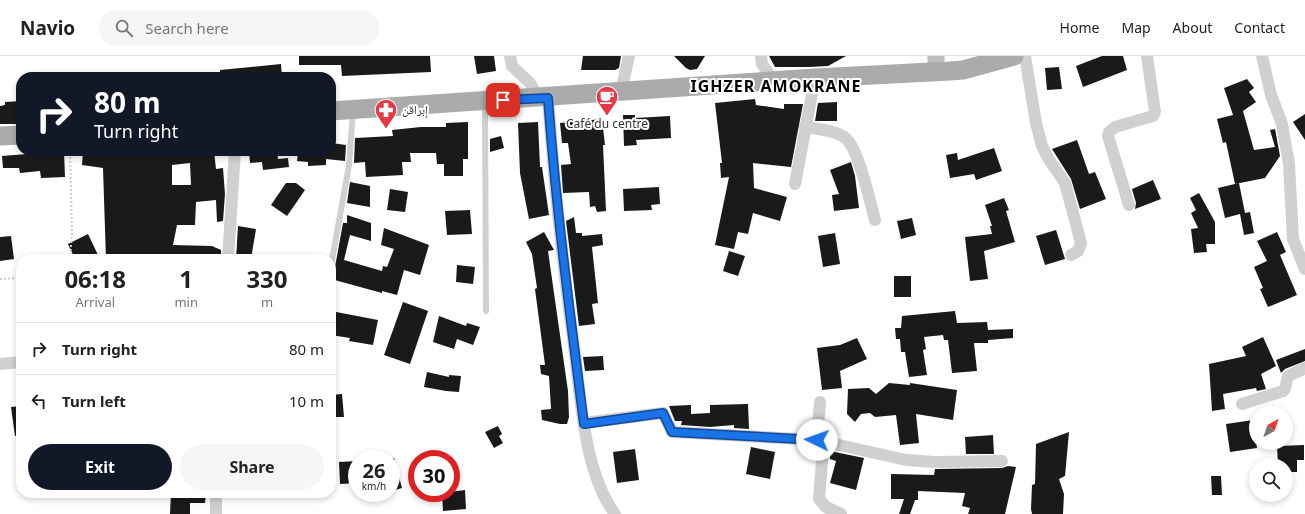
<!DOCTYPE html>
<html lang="en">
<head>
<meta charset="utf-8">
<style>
	body { margin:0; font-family:"Noto Sans","Noto Naskh Arabic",sans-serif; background:#f6f6f6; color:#222; height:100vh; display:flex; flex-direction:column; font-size:15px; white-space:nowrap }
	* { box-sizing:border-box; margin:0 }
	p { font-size:13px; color:#767676 }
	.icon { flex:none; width:22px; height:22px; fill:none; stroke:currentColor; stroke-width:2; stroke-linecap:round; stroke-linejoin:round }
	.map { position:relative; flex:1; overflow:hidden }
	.side { position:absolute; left:16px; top:198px; width:320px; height:244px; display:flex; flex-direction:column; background:#fff; border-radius:16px; box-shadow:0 2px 6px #0003 }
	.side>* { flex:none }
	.guide { position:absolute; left:16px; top:16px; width:320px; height:84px; border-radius:16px; box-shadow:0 2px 6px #0003; background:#111827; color:#fff; overflow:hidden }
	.needle { width:26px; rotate:40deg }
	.tools { position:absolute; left:1249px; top:350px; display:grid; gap:8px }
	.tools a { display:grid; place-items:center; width:44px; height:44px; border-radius:50%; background:#fff; box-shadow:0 2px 6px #0003; font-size:20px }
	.speed { position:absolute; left:348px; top:394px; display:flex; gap:8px; font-size:20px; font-weight:700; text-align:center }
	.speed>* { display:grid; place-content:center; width:52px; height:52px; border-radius:50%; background:#fff; box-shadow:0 2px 6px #0003; line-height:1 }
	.speed small { font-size:10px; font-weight:400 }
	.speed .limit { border:6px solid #d22; background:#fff; color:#111 }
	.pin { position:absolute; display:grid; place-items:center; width:34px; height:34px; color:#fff; margin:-17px; border-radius:8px; box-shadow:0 2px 6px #0006 }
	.me { position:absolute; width:44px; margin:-22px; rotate:273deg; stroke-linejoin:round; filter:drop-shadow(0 0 3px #0008) }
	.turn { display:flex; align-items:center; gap:14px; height:84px; padding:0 12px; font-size:18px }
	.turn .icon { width:52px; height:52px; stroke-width:2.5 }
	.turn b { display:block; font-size:28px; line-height:34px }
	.eta { display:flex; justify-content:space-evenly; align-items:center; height:68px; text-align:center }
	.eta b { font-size:24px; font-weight:700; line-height:28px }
	.primary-button { display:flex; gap:8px; margin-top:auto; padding:8px 12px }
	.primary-button a { flex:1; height:46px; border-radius:24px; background:#111827; color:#fff; font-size:16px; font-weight:700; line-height:46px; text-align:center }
	.primary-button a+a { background:#f6f6f6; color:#222 }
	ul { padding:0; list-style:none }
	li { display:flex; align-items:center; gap:12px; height:52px; padding:0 12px; border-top:1px solid #e0e0e0 }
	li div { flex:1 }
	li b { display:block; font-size:15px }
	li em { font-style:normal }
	header { display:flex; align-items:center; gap:24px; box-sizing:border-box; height:56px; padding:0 20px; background:#fff; border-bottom:1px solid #e0e0e0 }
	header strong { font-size:19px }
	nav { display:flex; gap:22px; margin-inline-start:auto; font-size:14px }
	.search { width:280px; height:36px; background:#f6f6f6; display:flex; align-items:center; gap:10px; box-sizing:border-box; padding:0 14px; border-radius:22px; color:#767676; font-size:15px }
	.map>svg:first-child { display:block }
	.building { fill:#1a1a1a; fill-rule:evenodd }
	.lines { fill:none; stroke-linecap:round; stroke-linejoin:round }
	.path { stroke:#cdcdcd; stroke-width:2; stroke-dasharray:2 2; stroke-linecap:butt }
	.service { stroke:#d0d0d0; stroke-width:6 }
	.minor { stroke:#d0d0d0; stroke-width:12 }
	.secondary { stroke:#bdbdbd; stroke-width:17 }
	.primary { stroke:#ababab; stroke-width:19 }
	.route-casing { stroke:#114b97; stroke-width:10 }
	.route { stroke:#1a73e8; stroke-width:7 }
	.labels { text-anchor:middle; stroke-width:4; stroke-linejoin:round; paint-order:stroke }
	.poi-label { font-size:12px; fill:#333; stroke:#fff; text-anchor:start }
	.district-label { font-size:16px; font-weight:bold; letter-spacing:1px; fill:#000; stroke:#fff }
</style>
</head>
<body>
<header>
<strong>Navio</strong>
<div class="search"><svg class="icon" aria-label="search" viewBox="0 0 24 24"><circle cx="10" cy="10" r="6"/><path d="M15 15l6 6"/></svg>Search here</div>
<nav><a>Home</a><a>Map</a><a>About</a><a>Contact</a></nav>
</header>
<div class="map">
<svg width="1305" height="458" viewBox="0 0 1305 458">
	<rect width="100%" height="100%" fill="#fff"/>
	<g class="building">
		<polygon points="299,0 430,0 431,16 342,20 341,9 299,9"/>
		<polygon points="474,0 494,0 496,15 477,18"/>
		<polygon points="583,0 621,0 619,12 615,14 581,14"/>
		<polygon points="674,0 705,0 697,13 690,14 686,12"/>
		<polygon points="769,0 846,0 828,10 809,11 775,11"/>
		<polygon points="1102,0 1123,0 1127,14 1083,31 1076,10"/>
		<polygon points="281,8 282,21 220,21 220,14"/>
		<polygon points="1059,11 1062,33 1047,34 1045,12"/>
		<polygon points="1247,23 1254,32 1249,36 1256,46 1243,55 1254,94 1275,91 1270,74 1275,73 1280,100 1265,122 1235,128 1226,86 1223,87 1217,63 1233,59 1224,32"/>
		<polygon points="755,43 756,49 784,53 784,48 803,48 791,111 753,107 754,132 787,141 780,165 753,157 748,178 738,176 734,193 715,189 729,121 721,122 720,107 722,107 715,47"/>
		<polygon points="21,45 21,68 0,68 0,50 5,49 5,46"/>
		<polygon points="837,46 837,65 815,65 818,47"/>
		<polygon points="1305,58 1305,84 1293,66"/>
		<polygon points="623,59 635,59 635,62 670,60 671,82 636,84 637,89 624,90"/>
		<polygon points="602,63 605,89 603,89 606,155 597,156 595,150 590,151 589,136 563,137 561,109 571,108 568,87 562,87 560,67"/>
		<polygon points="468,66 468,103 463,103 463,120 444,120 444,108 437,108 436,97 410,97 411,106 402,106 403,119 366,121 365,106 354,107 355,82 393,80 392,74 421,71 446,71 446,67"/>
		<polygon points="538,66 540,111 542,111 549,159 529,163 520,117 518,67"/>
		<polygon points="501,80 504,92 490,96 490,83"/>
		<polygon points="1077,84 1089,118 1095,116 1106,143 1080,153 1071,123 1052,93"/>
		<polygon points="331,87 346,89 345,105 326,103 326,109 308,110 308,106 297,105 298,95 331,95"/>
		<polygon points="994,92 1002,115 976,124 974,118 950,122 946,99 957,97 958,104"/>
		<polygon points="64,95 65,121 41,122 40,115 20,117 19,112 3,112 2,100"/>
		<path d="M 83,95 L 214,95 L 216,113 L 223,112 L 225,138 L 223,165 L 217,166 L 216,144 L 196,146 L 195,169 L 177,169 L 173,189 L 212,190 L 221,194 L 221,203 L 106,203 L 103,112 L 82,109 ZM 190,107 L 191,129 L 172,129 L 172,109 Z"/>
		<polygon points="249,95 277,95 278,103 288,102 289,111 263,114 262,106 250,107"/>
		<polygon points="851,106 855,120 859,152 834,155 832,139 839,138 830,114"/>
		<polygon points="1153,124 1161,143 1135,153 1136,147 1132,133"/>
		<polygon points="350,126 370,130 370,151 347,147"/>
		<polygon points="286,127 296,127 305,134 287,160 271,149"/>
		<polygon points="1239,127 1245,157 1250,156 1254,177 1244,179 1240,158 1225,162 1218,132"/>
		<polygon points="659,131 660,148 651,149 652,154 624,155 623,133"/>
		<polygon points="390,133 408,136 405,156 387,154"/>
		<polygon points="1199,137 1215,166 1215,188 1206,188 1207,196 1194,197 1191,173 1198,172 1191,157 1196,154 1190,142"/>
		<polygon points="1004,142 1009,154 1006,155 1015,186 984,195 988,223 970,225 965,181 992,178 990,170 992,170 985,149"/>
		<polygon points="470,154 472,178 447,179 445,155"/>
		<polygon points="347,159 371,167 371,185 350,179 344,204 382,215 383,210 387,211 394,193 381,189 384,172 429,189 420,219 404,214 397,239 382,235 382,237 331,223 331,214 335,211 343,167 347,167"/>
		<polygon points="574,161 576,177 582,177 582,180 602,178 603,189 592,191 598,247 592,248 595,268 579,270 566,165"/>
		<polygon points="912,162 916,179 901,183 897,165"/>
		<polygon points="238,170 256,173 251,203 236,203"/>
		<polygon points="1056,174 1065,203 1045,209 1036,180"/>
		<polygon points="544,176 554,194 548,195 568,335 569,361 567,368 560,368 542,364 541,354 551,353 549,320 541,318 540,309 545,309 535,233 537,232 532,198 526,186"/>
		<polygon points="1277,176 1286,196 1280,199 1297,239 1268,251 1260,233 1263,232 1254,211 1267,205 1257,185"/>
		<polygon points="835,177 840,208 823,211 818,180"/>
		<polygon points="88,178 98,199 89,203 75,203 68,188"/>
		<polygon points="11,180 14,203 0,205 0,181"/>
		<polygon points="729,195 745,200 738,220 723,215"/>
		<polygon points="457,209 475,211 473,228 456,226"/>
		<rect x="894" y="220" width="17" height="21"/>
		<polygon points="403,246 428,255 410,308 384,299"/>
		<polygon points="331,255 378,264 373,289 349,285 350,282 331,279"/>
		<polygon points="955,255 957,267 987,266 988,274 1013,273 1013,282 988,284 988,287 974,287 977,315 952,317 948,284 944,284 943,279 924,281 926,293 923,294 927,319 909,321 905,296 901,296 900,283 896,283 895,272 901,272 902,260"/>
		<polygon points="439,260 466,270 467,267 480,271 473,289 457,283 454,293 433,286"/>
		<polygon points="1263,281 1276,310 1261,318 1266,333 1257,335 1256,332 1223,338 1225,353 1212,355 1209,308 1246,300 1242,291"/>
		<polygon points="857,282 867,303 840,315 842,332 822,334 817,292 840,289"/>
		<polygon points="1305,293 1305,305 1285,313 1281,317 1276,304"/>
		<polygon points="603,300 604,314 585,315 583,301"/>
		<polygon points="427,316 449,321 449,319 461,320 459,336 446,335 424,331"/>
		<polygon points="889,327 910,329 910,327 957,334 953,364 916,358 919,387 900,389 896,359 875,361 870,357 861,358 855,366 847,358 848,333 869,332 876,338"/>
		<polygon points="342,338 344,361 331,361 331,339"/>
		<polygon points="748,348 749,373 734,372 734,369 710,371 681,369 682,365 675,365 669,350 691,349 691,358 710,357 710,349"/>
		<polygon points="21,350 21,379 15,380 11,351"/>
		<polygon points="1253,364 1257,392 1230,396 1226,368"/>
		<polygon points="498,370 502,378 499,380 503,387 494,392 485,376"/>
		<polygon points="1069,376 1065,420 1059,423 1064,438 1063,458 1032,458 1031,453 1032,429 1035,428 1036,388"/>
		<polygon points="993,379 994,398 966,398 965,381"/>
		<polygon points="1304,389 1304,404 1297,404 1297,416 1286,416 1286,409 1278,409 1277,390"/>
		<polygon points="751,391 775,396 770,423 746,418"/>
		<polygon points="635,393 639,424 617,427 613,396"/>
		<polygon points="830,395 864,402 856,434 830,427 836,405 830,403"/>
		<polygon points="394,402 402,432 391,435 391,403"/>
		<polygon points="357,405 357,427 340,428 339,406"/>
		<polygon points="1008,410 1016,411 1005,458 968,458 970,452 962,450 965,437 918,435 918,444 915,444 910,458 899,458 904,443 891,443 891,418 934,419 935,413 1002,412"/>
		<polygon points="1211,420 1221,420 1222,439 1212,439"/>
		<polygon points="465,434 466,453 443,455 442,437"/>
		<polygon points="171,437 206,437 205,447 190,447 190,458 170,458"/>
	</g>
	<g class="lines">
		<g class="path">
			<polyline points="70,203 72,177 70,95"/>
			<polyline points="0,223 21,222"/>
		</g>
		<g class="service">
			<polyline points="485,47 486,255"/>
			<polyline points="331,210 349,109 353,55"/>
		</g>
		<g class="minor">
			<polyline points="510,0 512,10 530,27 539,42"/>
			<polyline points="761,0 762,8 774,25"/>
			<polyline points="1025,0 1036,67 1042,90 1048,102 1065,127 1081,187 1078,195 1071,199"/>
			<polyline points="1262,0 1271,39 1282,68 1289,108 1293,183 1305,213"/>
			<polyline points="621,36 629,0"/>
			<path d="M 548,41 C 554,127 563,213 575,298 C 581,347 585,418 615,458"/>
			<path d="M 805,71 C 818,73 834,74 844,81 C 858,89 870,146 875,164"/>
			<polyline points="795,128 815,22"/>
			<polyline points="1129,149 1108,80 1109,76 1115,71 1153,60 1155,56 1147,0"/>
			<polyline points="228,203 235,95"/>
			<polyline points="0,308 21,306"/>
			<polyline points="820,346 817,384 823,393 819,443 826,451 841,458"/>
			<polyline points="1242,348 1283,335 1285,333 1288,320 1305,312"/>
			<polyline points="584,367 663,357 672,376 817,384 906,404 935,406 1002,405"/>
			<polyline points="216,437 216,458"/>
		</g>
		<polyline class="secondary" points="936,16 936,0"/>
		<g class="primary">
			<polyline points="331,55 815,22 950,15 963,14 1014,0"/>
			<polyline points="0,80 21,79"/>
		</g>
	</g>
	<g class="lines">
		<g class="route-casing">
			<path id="route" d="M 503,44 L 548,42 C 556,151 570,259 584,368 L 663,357 L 672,376 L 817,384"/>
		</g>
		<use href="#route" class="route"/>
	</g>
	<defs>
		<g id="cafe-pin" transform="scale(1.15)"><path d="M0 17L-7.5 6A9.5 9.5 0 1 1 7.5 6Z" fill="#e63946" stroke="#fff"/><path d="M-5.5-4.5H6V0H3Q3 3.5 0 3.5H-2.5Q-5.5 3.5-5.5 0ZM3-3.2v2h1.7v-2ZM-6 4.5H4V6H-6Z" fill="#fff"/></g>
		<g id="pharmacy-pin" transform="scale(1.15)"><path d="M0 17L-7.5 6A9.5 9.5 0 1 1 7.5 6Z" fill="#e63946" stroke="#fff"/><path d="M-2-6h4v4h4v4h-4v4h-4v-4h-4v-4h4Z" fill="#fff"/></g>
	</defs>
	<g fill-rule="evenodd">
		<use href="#cafe-pin" x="607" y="41"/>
		<use href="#pharmacy-pin" x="386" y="54"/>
	</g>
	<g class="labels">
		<g class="poi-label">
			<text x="402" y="58">إبراقن</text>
			<text x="607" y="72" text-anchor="middle">Café du centre</text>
		</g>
		<g class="district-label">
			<text x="776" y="36">IGHZER AMOKRANE</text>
		</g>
	</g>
</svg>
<div class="tools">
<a><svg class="needle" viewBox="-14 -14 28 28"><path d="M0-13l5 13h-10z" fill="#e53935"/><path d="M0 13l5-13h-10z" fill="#767676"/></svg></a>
<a><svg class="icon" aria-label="search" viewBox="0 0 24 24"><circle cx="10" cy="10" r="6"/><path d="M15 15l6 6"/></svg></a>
</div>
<div class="speed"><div>26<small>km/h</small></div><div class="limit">30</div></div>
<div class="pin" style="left:503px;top:44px;background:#d93025"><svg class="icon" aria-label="arrive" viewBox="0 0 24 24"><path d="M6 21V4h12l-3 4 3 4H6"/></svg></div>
<svg class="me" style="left:817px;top:384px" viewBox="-20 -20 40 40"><circle r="19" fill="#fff"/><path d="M0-13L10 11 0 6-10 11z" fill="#1a73e8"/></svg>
<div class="guide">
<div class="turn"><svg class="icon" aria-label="right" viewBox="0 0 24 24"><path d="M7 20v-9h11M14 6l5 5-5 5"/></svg><div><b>80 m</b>Turn right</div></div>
</div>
<section class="side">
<div class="eta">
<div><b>06:18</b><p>Arrival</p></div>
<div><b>1</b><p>min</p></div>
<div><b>330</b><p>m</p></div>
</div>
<ul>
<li><svg class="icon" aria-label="right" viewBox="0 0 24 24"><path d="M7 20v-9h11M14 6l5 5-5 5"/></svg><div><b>Turn right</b></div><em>80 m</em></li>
<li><svg class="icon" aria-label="left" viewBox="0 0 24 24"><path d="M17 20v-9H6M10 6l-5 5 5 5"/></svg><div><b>Turn left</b></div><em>10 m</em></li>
</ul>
<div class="primary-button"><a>Exit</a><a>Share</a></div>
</section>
</div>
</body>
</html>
